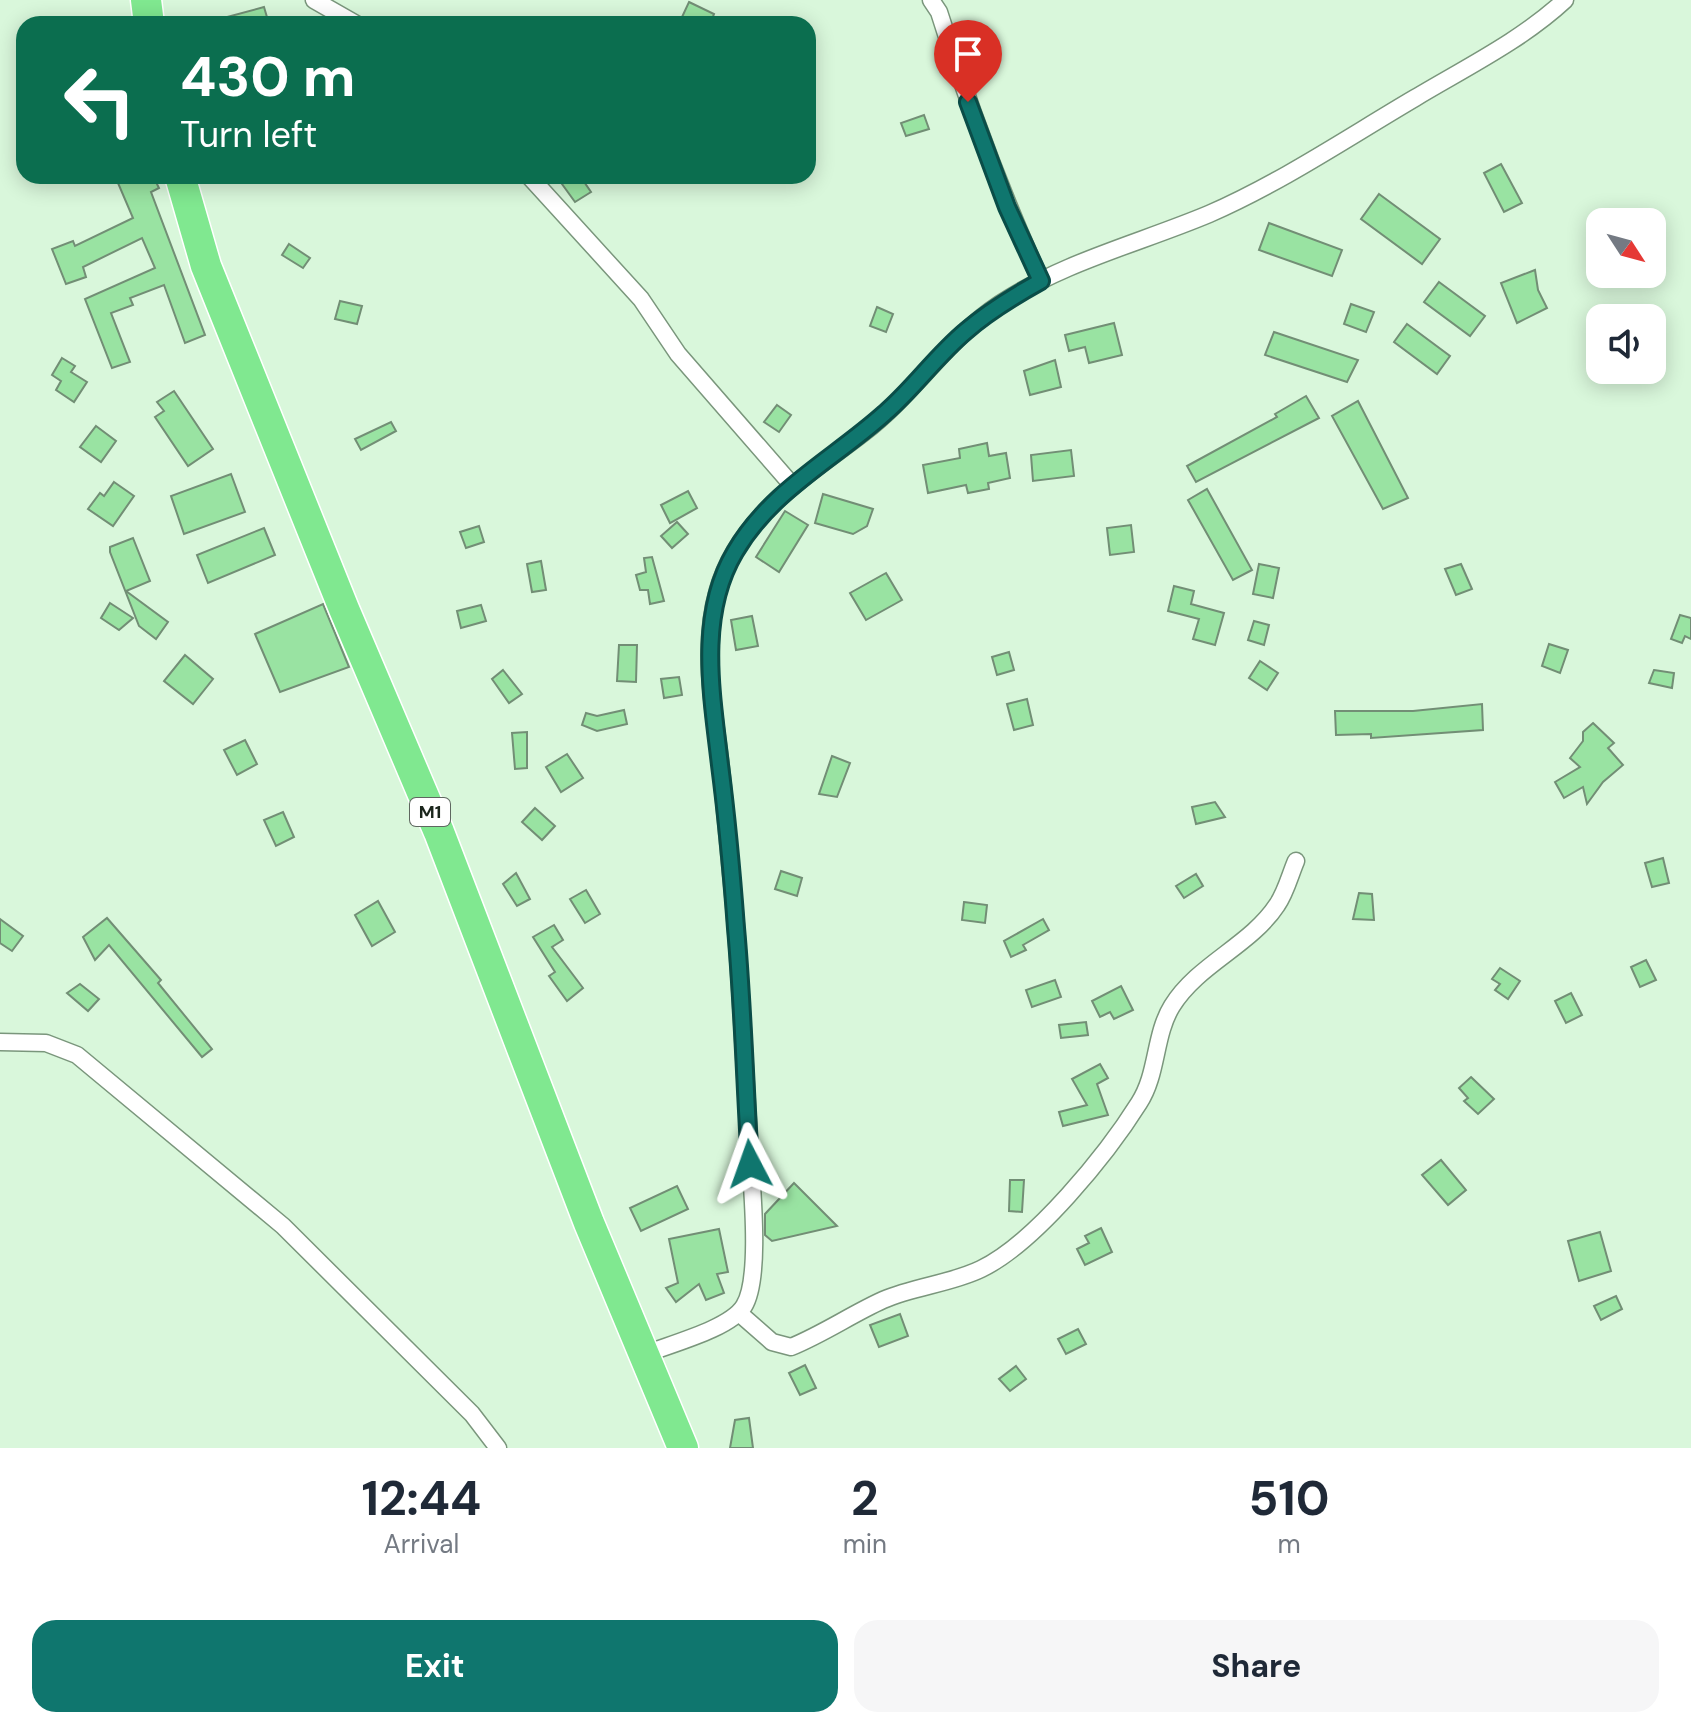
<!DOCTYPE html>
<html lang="en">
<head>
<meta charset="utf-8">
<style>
	body { margin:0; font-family:"DM Sans",sans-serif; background:#f6f6f7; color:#1f2937; height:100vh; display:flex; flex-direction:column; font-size:30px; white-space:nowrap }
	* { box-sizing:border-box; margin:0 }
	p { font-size:26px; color:#747a83 }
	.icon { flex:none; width:44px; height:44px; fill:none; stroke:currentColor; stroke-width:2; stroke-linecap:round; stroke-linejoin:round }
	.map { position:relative; height:1448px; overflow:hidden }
	.side { display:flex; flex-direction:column; background:#fff; flex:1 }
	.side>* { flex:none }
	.banner { position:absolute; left:16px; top:16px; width:800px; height:168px; border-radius:24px; box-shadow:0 4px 20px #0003; background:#0b6e4f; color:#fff; overflow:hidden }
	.needle { width:52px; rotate:126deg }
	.controls { position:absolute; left:1586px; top:208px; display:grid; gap:16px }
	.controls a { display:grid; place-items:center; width:80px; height:80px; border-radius:16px; background:#fff; box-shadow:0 4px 20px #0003; font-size:40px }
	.pin { position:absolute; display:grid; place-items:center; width:68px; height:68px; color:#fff; margin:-82px -34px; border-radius:50% 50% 50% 0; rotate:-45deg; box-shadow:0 0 8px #0007 }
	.pin .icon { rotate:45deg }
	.me { position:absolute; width:88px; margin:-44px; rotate:356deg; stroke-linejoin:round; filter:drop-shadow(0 0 6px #0008) }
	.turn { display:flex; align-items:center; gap:28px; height:168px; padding:0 32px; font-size:36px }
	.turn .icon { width:104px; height:104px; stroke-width:2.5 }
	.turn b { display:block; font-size:56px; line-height:68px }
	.eta { display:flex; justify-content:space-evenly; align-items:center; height:136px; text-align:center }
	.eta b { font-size:48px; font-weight:700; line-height:56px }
	.cta { display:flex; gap:16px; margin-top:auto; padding:16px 32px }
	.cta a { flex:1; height:92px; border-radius:24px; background:#0f766e; color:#fff; font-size:32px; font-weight:700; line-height:92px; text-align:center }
	.cta a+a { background:#f6f6f7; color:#1f2937 }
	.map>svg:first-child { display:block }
	.building { fill:#99e3a2; stroke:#728e75; stroke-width:2 }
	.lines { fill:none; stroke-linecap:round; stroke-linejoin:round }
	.street-casing { stroke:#7a967c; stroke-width:19 }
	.highway-casing { stroke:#fff; stroke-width:33 }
	.street { stroke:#fff; stroke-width:16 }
	.highway { stroke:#80e890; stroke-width:30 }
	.route-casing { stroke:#0a4d48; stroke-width:20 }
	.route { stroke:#0f766e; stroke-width:14 }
	.labels { text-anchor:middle; stroke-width:8; stroke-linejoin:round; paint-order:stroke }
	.shield { fill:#fff; stroke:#5f6760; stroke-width:2 }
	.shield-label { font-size:18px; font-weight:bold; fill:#1b261c }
</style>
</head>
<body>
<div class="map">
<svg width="1691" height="1448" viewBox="0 0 1691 1448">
	<rect width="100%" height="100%" fill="#d9f7db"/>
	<g class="building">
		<polygon points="689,2 714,14 710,24 696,24 682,17"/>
		<polygon points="264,7 269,24 217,24 216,20"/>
		<polygon points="924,115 929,129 906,136 901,123"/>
		<polygon points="1501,164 1522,203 1504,212 1484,173"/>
		<polygon points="115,176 153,176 159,188 151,192 205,335 185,343 164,285 130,298 133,305 111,313 130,362 112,368 85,299 155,268 142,238 83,267 86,277 66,284 52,249 73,241 75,246 133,218"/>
		<polygon points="574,176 580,176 591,192 575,202 562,184"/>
		<polygon points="1379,194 1440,239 1422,264 1361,219"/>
		<polygon points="1269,223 1342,250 1332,276 1259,250"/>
		<polygon points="289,244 310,258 303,268 282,255"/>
		<polygon points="1535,270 1538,290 1547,308 1517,323 1501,283"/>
		<polygon points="1439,282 1485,316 1470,336 1424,302"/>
		<polygon points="340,301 362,306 357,324 335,319"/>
		<polygon points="1351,304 1374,312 1366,332 1344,324"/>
		<polygon points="877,307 893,314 886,332 870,326"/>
		<polygon points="1114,323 1122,355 1089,363 1085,347 1069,351 1065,335"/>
		<polygon points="1407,324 1450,356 1437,374 1394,342"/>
		<polygon points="1274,332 1358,360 1347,382 1265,355"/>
		<polygon points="62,358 75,366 71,372 87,382 74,402 56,390 61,381 52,375"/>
		<polygon points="1055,360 1061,387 1030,395 1024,371"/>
		<polygon points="174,391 213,449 188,466 155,417 164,411 157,402"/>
		<polygon points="1306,396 1319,418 1196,482 1187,466 1277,417 1275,414"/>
		<polygon points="1358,401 1408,498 1383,509 1332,416"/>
		<polygon points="777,405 791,415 779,432 764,422"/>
		<polygon points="391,422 396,431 361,450 355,439"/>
		<polygon points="96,426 116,441 101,462 80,447"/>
		<polygon points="987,443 989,456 1006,453 1010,478 988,483 989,489 968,493 966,485 928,493 923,465 960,458 959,449"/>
		<polygon points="1071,450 1074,476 1033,481 1031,455"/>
		<polygon points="231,474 245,512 184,534 171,496"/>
		<polygon points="114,482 134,496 113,526 88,509 100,493 104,496"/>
		<polygon points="1207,489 1252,570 1233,580 1188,500"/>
		<polygon points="688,491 697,508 670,523 661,505"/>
		<polygon points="823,494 873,509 867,526 853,534 815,523"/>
		<polygon points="785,511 808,525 779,572 756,557"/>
		<polygon points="677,522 688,534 672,548 661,536"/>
		<polygon points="1131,525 1134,552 1110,555 1107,528"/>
		<polygon points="479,526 484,542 466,548 460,532"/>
		<polygon points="264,528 275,555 208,583 197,555"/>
		<polygon points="133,538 150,581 126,591 168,622 156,639 139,626 110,552 110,547"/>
		<polygon points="652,557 664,601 650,604 648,590 640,590 636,575 646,572 644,558"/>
		<polygon points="541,561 546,590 532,592 527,564"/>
		<polygon points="1259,564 1279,568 1273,598 1253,594"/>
		<polygon points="1461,564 1472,589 1456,595 1445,569"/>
		<polygon points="886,573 902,600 866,620 850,593"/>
		<polygon points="1174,586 1194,591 1191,604 1224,613 1215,645 1193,639 1199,619 1168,611"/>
		<polygon points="110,603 133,618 119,630 101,618"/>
		<polygon points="323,604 349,667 280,692 255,634"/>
		<polygon points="481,605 486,621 461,628 457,611"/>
		<polygon points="1680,615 1691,618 1691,639 1685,636 1682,643 1671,639"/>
		<polygon points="752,616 758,646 736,650 731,620"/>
		<polygon points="1254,621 1269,625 1264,645 1248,640"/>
		<polygon points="1549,644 1568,650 1560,673 1542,666"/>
		<polygon points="619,645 637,645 636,682 617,681"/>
		<polygon points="1009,652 1014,670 997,675 992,657"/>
		<polygon points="185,655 213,679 193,704 164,681"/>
		<polygon points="1260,661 1278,673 1267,690 1249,678"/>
		<polygon points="503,670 522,694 509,703 492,679"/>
		<polygon points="1654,670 1674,673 1672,688 1649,683"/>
		<polygon points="679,677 682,695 664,698 661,679"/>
		<polygon points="1027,699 1033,725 1014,730 1007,704"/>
		<polygon points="1482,704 1483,730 1371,738 1371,734 1336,735 1335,711 1413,711"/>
		<polygon points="624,710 627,724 597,731 582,725 586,713 597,716"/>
		<polygon points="1593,723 1614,743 1608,748 1623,765 1603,782 1587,804 1583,787 1564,798 1555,782 1580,767 1570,758 1583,741 1583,732"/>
		<polygon points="527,732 527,768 515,769 512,733"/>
		<polygon points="245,740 257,764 237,775 224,750"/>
		<polygon points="567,754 583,778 561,792 546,767"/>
		<polygon points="832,756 850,763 837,797 819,794"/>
		<polygon points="1215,802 1225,817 1196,824 1192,807"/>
		<polygon points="535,808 555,826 542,840 522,822"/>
		<polygon points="283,812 294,837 276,846 264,820"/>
		<polygon points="1663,858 1669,883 1652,887 1645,863"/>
		<polygon points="781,871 802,878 797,896 775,889"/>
		<polygon points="516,873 530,899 517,906 503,884"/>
		<polygon points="1196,874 1203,886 1184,898 1176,886"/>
		<polygon points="586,890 600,914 585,923 570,899"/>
		<polygon points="1359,893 1372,894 1374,920 1353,919"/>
		<polygon points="378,901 395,932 372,946 355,915"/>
		<polygon points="964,902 987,905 985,923 962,920"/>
		<polygon points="107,918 161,980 158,983 212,1049 202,1057 109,945 95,960 83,937"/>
		<polygon points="0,919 23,936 12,951 0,943"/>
		<polygon points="1043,919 1049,930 1023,945 1026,950 1011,957 1004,941"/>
		<polygon points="554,925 563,940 552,947 583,988 567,1001 549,976 555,972 533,937"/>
		<polygon points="1646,960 1656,980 1640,987 1631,967"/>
		<polygon points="1500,968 1520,981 1508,999 1495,990 1500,984 1492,979"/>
		<polygon points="1055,980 1061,997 1032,1007 1026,990"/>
		<polygon points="80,984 99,999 88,1011 67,993"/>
		<polygon points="1121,986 1133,1010 1114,1019 1110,1012 1100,1017 1092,1001"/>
		<polygon points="1571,993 1582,1015 1566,1023 1555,1001"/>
		<polygon points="1086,1022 1088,1035 1061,1038 1059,1025"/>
		<polygon points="1100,1064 1108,1078 1097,1084 1108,1115 1063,1126 1059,1112 1087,1105 1072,1079"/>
		<polygon points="1471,1077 1494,1099 1478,1114 1464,1101 1468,1098 1459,1088"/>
		<polygon points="1441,1160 1466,1190 1448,1205 1422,1175"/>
		<polygon points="1010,1180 1024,1180 1022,1212 1009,1211"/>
		<polygon points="794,1183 837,1226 772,1241 765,1235 765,1214"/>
		<polygon points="677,1186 688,1209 641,1231 630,1208"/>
		<polygon points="1101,1228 1112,1252 1085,1265 1077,1249 1089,1243 1085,1236"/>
		<polygon points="719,1229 728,1272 717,1274 724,1293 706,1300 699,1284 676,1302 666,1288 678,1283 669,1239"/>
		<polygon points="1600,1232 1611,1271 1579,1281 1568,1241"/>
		<polygon points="1616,1296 1622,1309 1601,1320 1594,1306"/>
		<polygon points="900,1314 908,1336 879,1347 870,1325"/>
		<polygon points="1078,1329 1086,1344 1066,1354 1058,1339"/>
		<polygon points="805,1365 816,1388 800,1395 789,1373"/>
		<polygon points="1016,1366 1026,1379 1010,1391 999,1379"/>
		<polygon points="749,1418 753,1448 730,1448 735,1420"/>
	</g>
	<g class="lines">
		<g class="street-casing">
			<g id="street">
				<polyline points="314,0 356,24"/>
				<path d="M 931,0 L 939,12 C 968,104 1001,193 1041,281"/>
				<polyline points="529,176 641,299 678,354 792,485"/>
				<polyline points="0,1042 46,1043 77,1055 283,1226 472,1414 498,1448"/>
				<path d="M 739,1313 L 772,1342 L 791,1347 C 823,1334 852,1314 883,1300 C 915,1286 950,1284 981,1269 C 1035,1243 1107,1154 1139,1103 C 1158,1074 1154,1035 1172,1006 C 1198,964 1250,946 1277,905 C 1286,892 1290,875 1296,861"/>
				<path d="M 643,1355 C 670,1344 730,1329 744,1306 C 761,1279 752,1189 750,1156 C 744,1064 741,973 732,882 C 728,844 725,806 721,769 C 714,710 701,648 718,590 C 739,516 806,477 863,433 C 913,395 947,339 1000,304 C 1063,262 1140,243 1209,214 C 1282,182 1347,138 1415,98 C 1465,68 1522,40 1565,0"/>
			</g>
		</g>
		<g class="highway-casing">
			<g id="highway">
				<polyline points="146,0 149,24"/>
				<polyline points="180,176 206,266 344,609 439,832 589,1223 683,1448"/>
			</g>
		</g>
		<use href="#street" class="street"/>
		<use href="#highway" class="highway"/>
	</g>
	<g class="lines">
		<g class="route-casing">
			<path id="route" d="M 750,1164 C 745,1085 743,1006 736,928 C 732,874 727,819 720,765 C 712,695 697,616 735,552 C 771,490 834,459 885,413 C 914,388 936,356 966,331 C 989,311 1014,296 1041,281 L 1007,207 L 968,102"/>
		</g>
		<use href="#route" class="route"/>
	</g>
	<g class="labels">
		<rect class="shield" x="410" y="798" width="40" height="28" rx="6"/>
		<g class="shield-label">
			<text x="430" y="818">M1</text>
		</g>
	</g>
</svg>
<div class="controls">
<a><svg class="needle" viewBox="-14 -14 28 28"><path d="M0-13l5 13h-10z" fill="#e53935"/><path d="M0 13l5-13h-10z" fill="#747a83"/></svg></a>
<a><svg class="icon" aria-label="sound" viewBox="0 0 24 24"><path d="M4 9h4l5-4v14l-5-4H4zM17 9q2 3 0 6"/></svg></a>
</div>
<div class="pin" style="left:968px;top:102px;background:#d93025"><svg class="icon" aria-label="arrive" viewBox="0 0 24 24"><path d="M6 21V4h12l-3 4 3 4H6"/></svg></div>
<svg class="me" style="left:750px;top:1164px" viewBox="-20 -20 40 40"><path d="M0-17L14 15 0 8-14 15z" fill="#0f766e" stroke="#fff" stroke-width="4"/></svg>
<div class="banner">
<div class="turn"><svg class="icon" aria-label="left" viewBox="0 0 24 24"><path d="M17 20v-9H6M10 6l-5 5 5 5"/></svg><div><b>430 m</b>Turn left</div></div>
</div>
</div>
<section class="side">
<div class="eta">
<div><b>12:44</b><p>Arrival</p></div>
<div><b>2</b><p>min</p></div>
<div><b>510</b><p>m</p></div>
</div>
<div class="cta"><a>Exit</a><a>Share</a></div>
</section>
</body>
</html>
